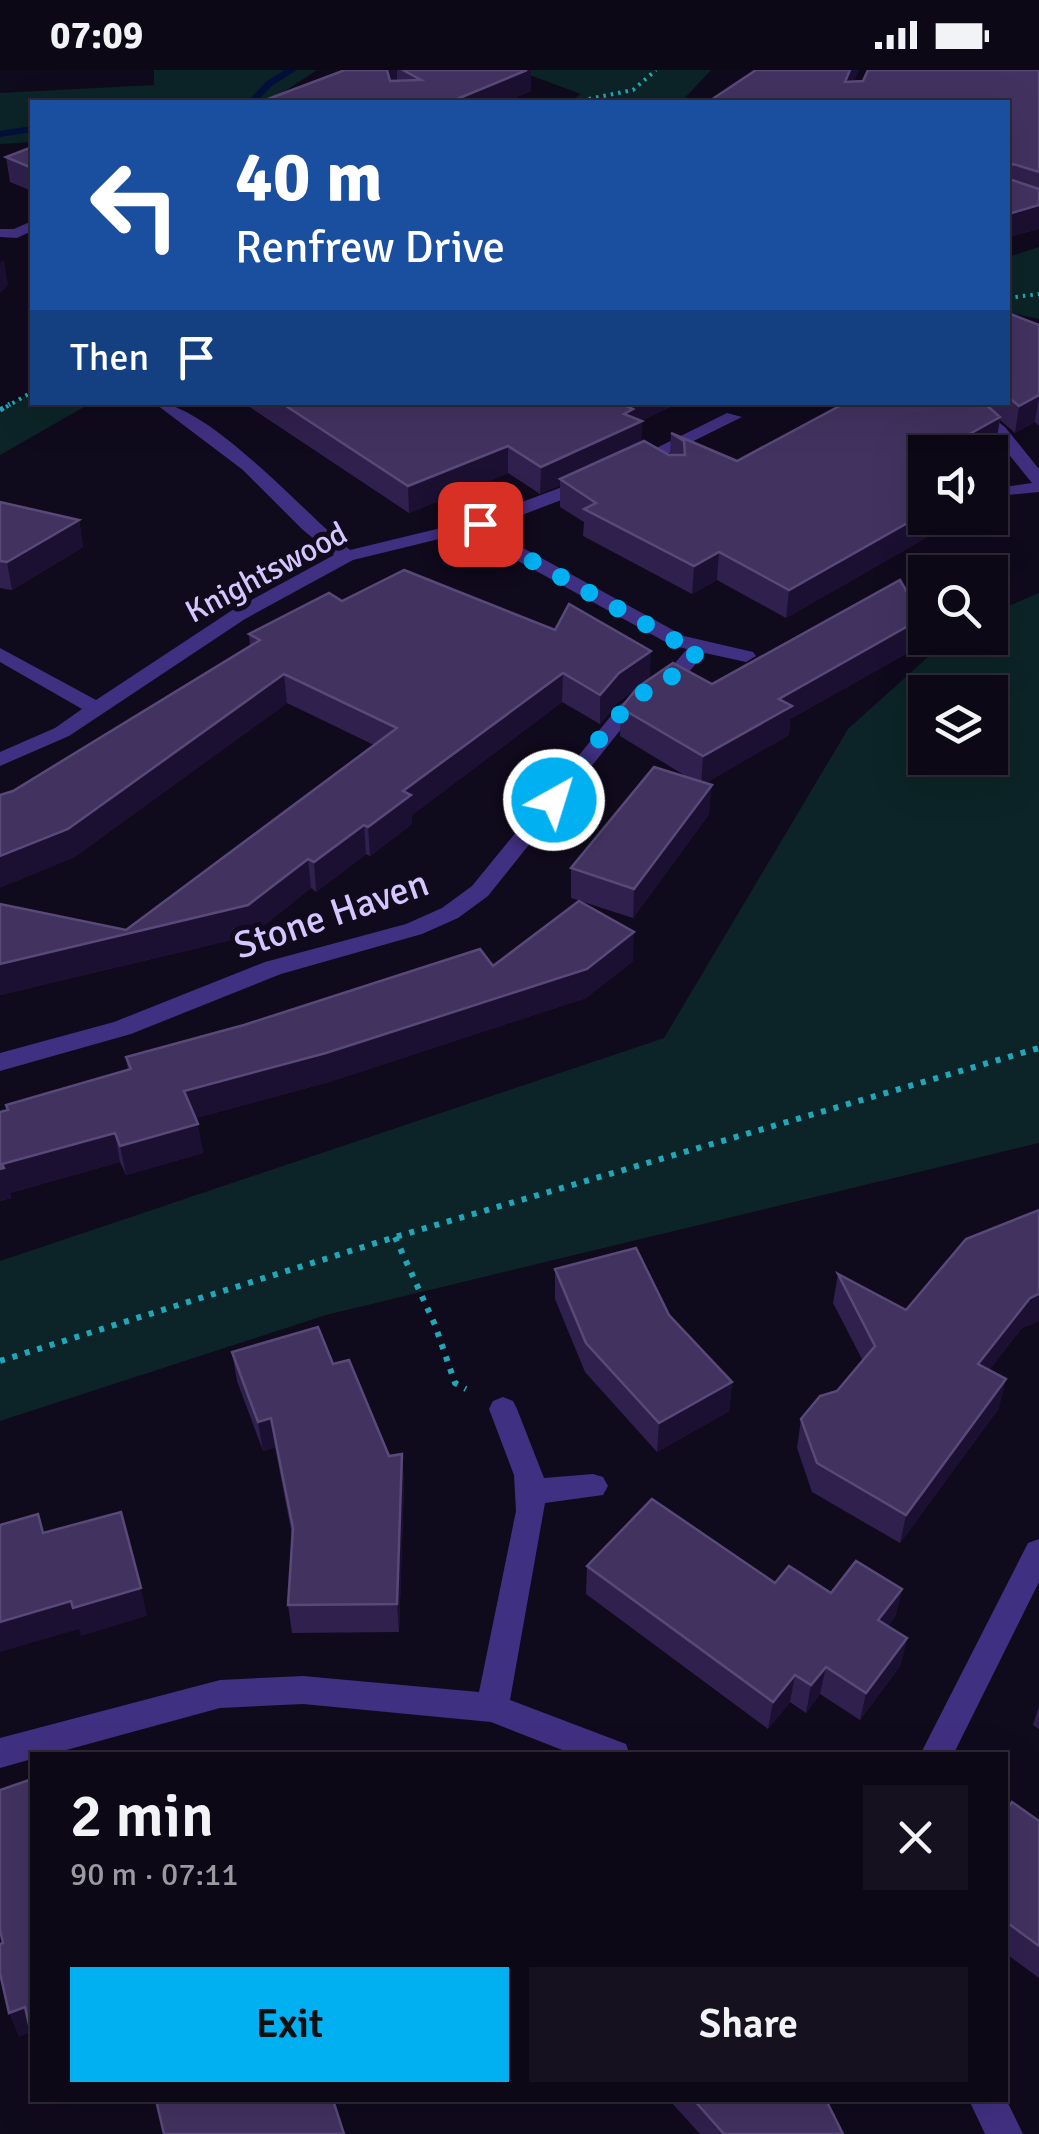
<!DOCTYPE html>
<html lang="en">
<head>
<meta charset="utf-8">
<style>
	body { margin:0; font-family:Signika,sans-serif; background:#15111f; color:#f1f3f6; height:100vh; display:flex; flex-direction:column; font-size:38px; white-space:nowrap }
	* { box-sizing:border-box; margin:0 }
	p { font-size:32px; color:#9a9aa1 }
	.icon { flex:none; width:55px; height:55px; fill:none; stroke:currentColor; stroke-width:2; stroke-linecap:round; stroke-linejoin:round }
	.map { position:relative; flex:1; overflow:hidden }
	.sheet { position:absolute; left:30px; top:1682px; width:978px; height:350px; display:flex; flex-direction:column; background:#0c0816; border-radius:0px; box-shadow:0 10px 40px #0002,0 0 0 2px #2c2935 }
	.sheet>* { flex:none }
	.hud { position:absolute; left:30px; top:30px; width:980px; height:305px; border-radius:0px; box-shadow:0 10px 40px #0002,0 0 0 2px #2c2935; background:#1a4fa0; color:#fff; overflow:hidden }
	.controls { position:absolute; left:908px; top:365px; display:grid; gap:20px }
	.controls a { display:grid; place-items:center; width:100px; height:100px; border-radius:0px; background:#0c0816; box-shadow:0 10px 40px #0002,0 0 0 2px #2c2935; font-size:50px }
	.pin { position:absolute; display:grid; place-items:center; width:85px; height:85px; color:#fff; margin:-42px; border-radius:20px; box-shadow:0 5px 15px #0006 }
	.me { position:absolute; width:110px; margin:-55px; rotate:39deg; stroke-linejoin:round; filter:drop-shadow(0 0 8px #0008) }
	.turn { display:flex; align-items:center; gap:35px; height:210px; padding:0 40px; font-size:45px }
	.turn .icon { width:130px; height:130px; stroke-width:2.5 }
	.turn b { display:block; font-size:70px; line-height:85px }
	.then { display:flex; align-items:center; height:95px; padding:0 40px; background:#0003; gap:20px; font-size:38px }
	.round { display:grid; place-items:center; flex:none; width:105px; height:105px; border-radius:0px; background:#15111f }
	.summary { display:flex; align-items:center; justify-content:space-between; height:170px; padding:0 40px }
	h1 { font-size:60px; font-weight:600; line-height:75px }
	.button { display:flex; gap:20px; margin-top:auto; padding:20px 40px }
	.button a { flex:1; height:115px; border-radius:0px; background:#00b0f1; color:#111; font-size:40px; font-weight:600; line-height:115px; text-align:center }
	.button a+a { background:#15111f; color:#f1f3f6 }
	.status { display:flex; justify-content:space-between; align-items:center; height:70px; padding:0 50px; background:#0c0816; direction:ltr }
	.status svg { height:28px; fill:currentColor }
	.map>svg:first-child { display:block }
	.green { fill:#0c2427; fill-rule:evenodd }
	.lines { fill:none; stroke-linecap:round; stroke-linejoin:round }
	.stream { fill:#040f3b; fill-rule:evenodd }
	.path-far2 { stroke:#21a7b7; stroke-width:4; stroke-dasharray:2.5 5; stroke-linecap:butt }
	.path-far1 { stroke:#21a7b7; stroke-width:5; stroke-dasharray:4 6; stroke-linecap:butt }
	.path { stroke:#21a7b7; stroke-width:6; stroke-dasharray:5 8; stroke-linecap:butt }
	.minor { fill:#403081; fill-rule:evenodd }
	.wall { fill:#30204d }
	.shaded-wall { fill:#1c1032 }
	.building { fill:#423260; stroke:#594979; stroke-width:2.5 }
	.route { stroke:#00b0f1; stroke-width:18; stroke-dasharray:0 32.4 }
	.labels { text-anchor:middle; stroke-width:10; stroke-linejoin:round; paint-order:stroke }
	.far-street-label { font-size:32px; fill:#d6c6ff; stroke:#100a1d }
	.street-label { font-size:38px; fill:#d6c6ff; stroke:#100a1d }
</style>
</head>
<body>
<div class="status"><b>07:09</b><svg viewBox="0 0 49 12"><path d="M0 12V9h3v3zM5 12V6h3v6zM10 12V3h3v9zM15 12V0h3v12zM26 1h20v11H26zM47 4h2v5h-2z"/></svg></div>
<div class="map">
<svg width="1039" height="2064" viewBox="0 0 1039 2064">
	<rect width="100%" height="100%" fill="#100a1d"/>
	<g class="green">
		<polygon points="154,0 317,0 268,32 32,32 32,72 0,74 0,23 154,15"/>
		<polygon points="516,0 711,0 681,32 569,32 581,24"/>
		<polygon points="1039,177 1039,249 1008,242 1008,187"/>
		<polygon points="32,322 32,332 91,333 0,385 0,340"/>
		<path d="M 1039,523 L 1039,1073 L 326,1245 L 0,1351 L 0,1191 L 664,968 L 848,659 L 949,568 L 990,568 L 990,544 ZM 990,622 L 990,688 L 925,688 L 925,622 Z"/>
	</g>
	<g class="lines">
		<g class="stream">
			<polygon points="285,0 297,0 273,15 256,32 247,32 267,11"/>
			<polygon points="32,56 32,62 0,67 0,61"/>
		</g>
		<g class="path-far2">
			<polyline points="574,32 633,20 656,0"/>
			<polyline points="1008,228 1039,224"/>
			<polyline points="6,337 32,322"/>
		</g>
		<polyline class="path-far1" points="0,340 10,334"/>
		<g class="path">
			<polyline points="395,1167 435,1255 455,1313 466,1319"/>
			<polyline points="0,1291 395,1167 1039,978"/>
		</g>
		<g class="minor">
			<polygon points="32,151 32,161 17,168 0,167 0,159 14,159"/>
			<path d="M 153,332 C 207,332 305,444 350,480 L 474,450 L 581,410 L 593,410 L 593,418 L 493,456 L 514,473 L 684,566 L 753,582 L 756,586 L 746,592 L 705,583 L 683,609 L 634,643 L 488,826 L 458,848 L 422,864 L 281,904 L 131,964 L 0,1001 L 0,983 L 114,952 L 265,892 L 406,854 L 442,838 L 472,816 L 620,635 L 669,600 L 687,579 L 671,575 L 500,481 L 476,460 L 353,490 L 245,549 L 69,666 L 0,696 L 0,682 L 55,658 L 82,639 L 0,592 L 0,578 L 96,630 L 231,541 L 334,485 L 303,460 L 243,400 Z"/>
			<polygon points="953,332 972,332 1005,357 1039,399 1039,422 997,426 997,418 1032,413 993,365"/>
			<polygon points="727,343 742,347 639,398 624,394"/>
			<polygon points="503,1327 513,1331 517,1339 544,1408 593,1404 603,1407 608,1416 603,1425 545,1433 510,1630 626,1674 630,1685 575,1685 491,1652 303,1634 220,1638 48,1685 32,1685 32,1689 0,1698 0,1668 220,1610 303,1606 479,1622 516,1441 514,1405 489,1339 493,1331"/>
			<polygon points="1039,1469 1039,1512 953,1685 920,1685 1028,1473"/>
			<polygon points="1005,2027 1023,2064 985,2064 969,2030 1005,2030"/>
		</g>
	</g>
	<g class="wall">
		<polygon points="345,0 531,0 531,21 505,32 260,32"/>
		<polygon points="1039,0 1039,159 1008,167 1008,32 854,11"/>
		<polygon points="32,77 32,121 10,112 6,87"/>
		<polygon points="1008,243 1039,255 1039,356 1035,352 1015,363 1000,350 996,374 925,382 925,448 957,450 786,548 717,510 692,524 583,466 584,452 560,437 560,415 540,424 508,403 409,443 242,332 681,332 640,351 642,351 641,373 670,385 671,363 737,391 840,336 831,332 1008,332"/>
		<polygon points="0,432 79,450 83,477 12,520 0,518"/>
		<polygon points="342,531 650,609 712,614 922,548 918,577 790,649 789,665 705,713 709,744 633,848 571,828 571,798 689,708 620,666 621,638 637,618 618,632 600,654 562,632 412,745 412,754 370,786 366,784 316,822 311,818 252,865 0,925 0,834 126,860 374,675 287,633 73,788 13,721 250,576 249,564"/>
		<polygon points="633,891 586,928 329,1012 196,1048 203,1083 126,1105 120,1092 10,1123 11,1128 0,1131 0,1042 128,1000 126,987 493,896"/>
		<polygon points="1039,1140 1039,1251 1022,1258 989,1300 999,1338 900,1473 812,1422 797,1378 801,1349 837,1321 863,1291 833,1233 838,1204 906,1240"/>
		<polygon points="555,1199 732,1312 729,1341 657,1382 585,1302 555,1229"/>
		<polygon points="232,1282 333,1294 389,1386 402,1384 404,1413 399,1562 292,1563 288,1535 292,1465 275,1377 263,1381 237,1311"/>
		<polygon points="587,1496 775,1513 831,1523 902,1519 895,1547 888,1556 907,1568 900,1596 860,1650 820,1624 806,1643 790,1632 768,1659 586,1524"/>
		<polygon points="1039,1636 1039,1659 1033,1655"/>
		<polygon points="1005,1742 1039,1751 1039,1908 1005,1883"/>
		<polygon points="661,2030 826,2030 843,2064 700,2064 671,2032"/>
	</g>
	<g class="shaded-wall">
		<polygon points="387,0 397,0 397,20 388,22"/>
		<polygon points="527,0 531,0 531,21 505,32 450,32"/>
		<polygon points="850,0 859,0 844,32 845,12"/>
		<polygon points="1039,135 1039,159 1008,167 1008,144"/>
		<polygon points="4,190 8,215 0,223 0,193"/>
		<polygon points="1039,325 1035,352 1015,363 1019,336"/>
		<polygon points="622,332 681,332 633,354 642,351 641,378 560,409 560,415 540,424 541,397"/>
		<polygon points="1000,347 996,374 981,382 937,382"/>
		<polygon points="508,376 508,403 409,443 408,416"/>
		<polygon points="925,389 925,414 910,398"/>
		<polygon points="925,443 925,448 958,448 957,450 786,548 789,520"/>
		<polygon points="79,450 83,477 12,520 7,492"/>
		<polygon points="719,482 717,510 692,524 694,496"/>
		<polygon points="922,548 918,577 790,649 789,665 701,716 703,686 779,629"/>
		<polygon points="651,581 650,609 618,632 600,654 600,625 619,603"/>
		<polygon points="563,603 562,632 412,745 412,754 370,786 368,757 403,721"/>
		<polygon points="284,604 287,633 73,788 0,818 0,786"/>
		<polygon points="712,715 709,744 633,848 634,819"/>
		<polygon points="364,755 366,784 316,822 314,792"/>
		<polygon points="308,789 311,818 252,865 0,925 0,894 248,835"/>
		<polygon points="634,862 633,891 586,928 329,1012 189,1050 184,1021"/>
		<polygon points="198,1054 203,1083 126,1105 120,1076"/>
		<polygon points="115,1063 120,1092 10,1123 11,1128 0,1131 0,1099 2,1094"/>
		<polygon points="1039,1224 1039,1251 1022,1258 971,1323 978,1294 1030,1228"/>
		<polygon points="1006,1309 999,1338 900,1473 906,1445"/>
		<polygon points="732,1312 729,1341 657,1382 659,1353"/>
		<polygon points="271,1348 275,1377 263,1381 258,1352"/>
		<polygon points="402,1384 404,1413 399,1562 397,1534"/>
		<polygon points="141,1518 147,1546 81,1566 79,1559 0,1582 0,1552 71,1531"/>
		<polygon points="902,1519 895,1547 872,1578 878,1550"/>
		<polygon points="907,1568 900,1596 860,1650 866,1623"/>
		<polygon points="826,1597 820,1624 806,1643 811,1615"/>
		<polygon points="795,1605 790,1632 768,1659 773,1632"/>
		<polygon points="25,1937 32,1962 19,1967 9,1943"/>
	</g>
	<g class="building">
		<polygon points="345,0 387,0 390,11 421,10 403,0 527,0 450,32 260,32"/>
		<polygon points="756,0 850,0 845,12 863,11 868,0 1039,0 1039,102 1013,94 1008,98 1009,109 1039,119 1039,135 1008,144 1008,32 708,32"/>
		<polygon points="32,77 32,98 6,87"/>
		<polygon points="1008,243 1039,255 1039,325 1019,336 1008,327"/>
		<polygon points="280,332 622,332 620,333 633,339 624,344 642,351 541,397 508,376 408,416"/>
		<polygon points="847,332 983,332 1000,347 937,382 925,382 925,389 910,398 925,405 925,443 789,520 719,482 694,496 584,439 596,433 560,409 644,371 669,385 685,385 684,371 671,363 737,391"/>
		<polygon points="0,432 79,450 7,492 0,491"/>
		<polygon points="404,500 555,560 569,534 651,581 619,603 600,625 563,603 403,721 411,725 368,757 364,755 314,792 308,789 248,835 0,894 0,834 126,860 397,658 284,604 68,759 0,786 0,725 13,721 260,570 249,564 329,523 342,531"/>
		<polygon points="900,510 922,548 779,629 792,636 703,686 621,638 638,617 673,593 712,614"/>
		<polygon points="654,697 712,715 634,819 571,798"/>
		<polygon points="579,831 634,862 587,899 326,983 184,1021 198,1054 120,1076 115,1063 2,1094 4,1098 0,1099 0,1042 8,1040 6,1035 131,999 126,987 244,955 480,879 493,896"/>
		<polygon points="1039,1140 1039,1224 1030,1228 978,1294 1006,1309 906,1445 817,1393 801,1349 820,1326 837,1321 875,1276 838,1204 906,1240 966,1169"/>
		<polygon points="636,1178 669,1245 732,1312 659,1353 586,1273 555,1199"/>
		<polygon points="318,1257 333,1294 349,1290 389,1386 402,1384 397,1534 288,1535 293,1458 271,1348 258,1352 232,1282"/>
		<polygon points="652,1429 775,1513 789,1496 831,1523 856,1491 902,1519 878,1550 907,1568 866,1623 826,1597 811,1615 795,1605 773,1632 587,1496"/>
		<polygon points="121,1442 141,1518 73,1538 71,1531 0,1552 0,1455 38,1444 43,1463"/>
		<polygon points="32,1709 32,1968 25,1937 9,1943 0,1903 0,1874 3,1873 0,1860 0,1720"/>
		<polygon points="1012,1732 1039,1751 1039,1876 1005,1851 1005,1742"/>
		<polygon points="156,2030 273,2030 274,2032 279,2030 333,2030 344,2064 164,2064"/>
		<polygon points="694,2030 826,2030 843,2064 724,2064"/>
	</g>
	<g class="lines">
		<path class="route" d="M 480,454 L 507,477 L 678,572 L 698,578 C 687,605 668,606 646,621 C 613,643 579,699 554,730"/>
	</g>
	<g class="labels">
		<g class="far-street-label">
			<text transform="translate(266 502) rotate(-28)" y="11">Knightswood</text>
		</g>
		<g class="street-label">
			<text transform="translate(331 844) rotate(-19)" y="13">Stone Haven</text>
		</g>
	</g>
</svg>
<div class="controls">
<a><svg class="icon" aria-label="sound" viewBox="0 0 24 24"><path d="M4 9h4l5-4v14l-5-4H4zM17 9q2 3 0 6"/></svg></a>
<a><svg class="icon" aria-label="search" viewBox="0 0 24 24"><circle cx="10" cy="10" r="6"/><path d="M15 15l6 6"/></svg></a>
<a><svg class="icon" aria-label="layers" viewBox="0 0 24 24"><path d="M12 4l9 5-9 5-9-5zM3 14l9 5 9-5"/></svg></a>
</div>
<div class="pin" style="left:480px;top:454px;background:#d93025"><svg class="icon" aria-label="arrive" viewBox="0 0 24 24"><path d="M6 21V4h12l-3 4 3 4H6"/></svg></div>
<svg class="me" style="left:554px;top:730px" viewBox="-20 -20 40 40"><circle r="17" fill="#00b0f1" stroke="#fff" stroke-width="3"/><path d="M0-11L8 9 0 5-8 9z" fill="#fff"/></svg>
<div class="hud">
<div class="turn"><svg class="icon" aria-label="left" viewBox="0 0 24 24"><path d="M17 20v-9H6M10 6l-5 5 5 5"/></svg><div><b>40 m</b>Renfrew Drive</div></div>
<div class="then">Then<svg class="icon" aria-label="arrive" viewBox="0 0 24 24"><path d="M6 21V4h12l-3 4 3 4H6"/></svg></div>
</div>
<section class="sheet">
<div class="summary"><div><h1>2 min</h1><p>90 m · 07:11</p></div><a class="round"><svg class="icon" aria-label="close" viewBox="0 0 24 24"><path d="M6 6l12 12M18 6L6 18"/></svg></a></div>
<div class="button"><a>Exit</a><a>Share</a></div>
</section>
</div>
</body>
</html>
